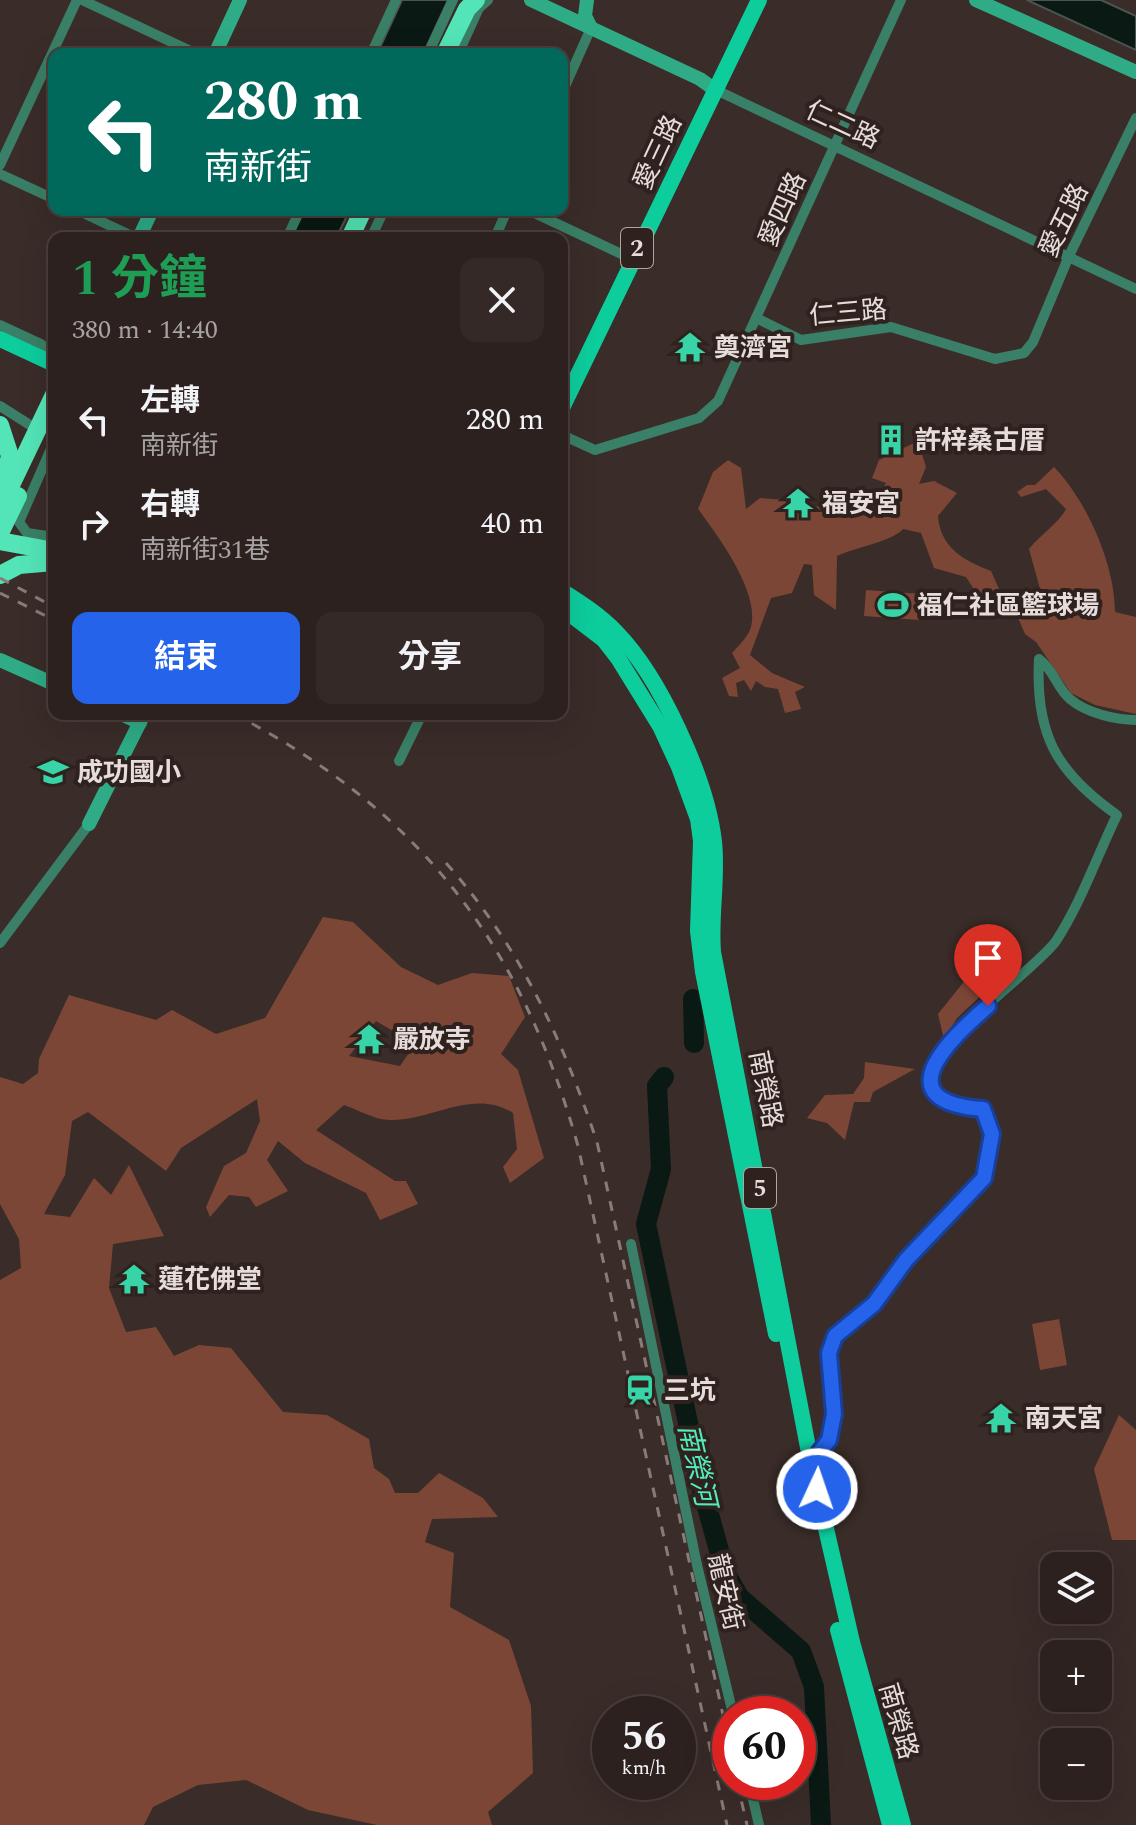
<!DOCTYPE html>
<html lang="zh-TW">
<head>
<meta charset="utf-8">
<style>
	body { margin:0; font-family:Spectral,"Noto Sans TC",serif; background:#342927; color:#f1f3f6; height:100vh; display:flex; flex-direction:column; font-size:30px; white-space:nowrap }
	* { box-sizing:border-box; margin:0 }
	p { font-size:26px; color:#a6a3a4 }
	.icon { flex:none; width:44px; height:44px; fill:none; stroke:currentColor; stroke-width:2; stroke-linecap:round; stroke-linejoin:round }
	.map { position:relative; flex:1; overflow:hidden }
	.drawer { position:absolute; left:48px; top:232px; width:520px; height:488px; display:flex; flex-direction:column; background:#2c211e; border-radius:16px; box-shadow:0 8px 32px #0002,0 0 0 2px #483e3c }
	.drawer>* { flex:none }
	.hud { position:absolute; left:48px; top:48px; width:520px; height:168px; border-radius:16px; box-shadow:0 8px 32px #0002,0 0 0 2px #483e3c; background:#00695c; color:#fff; overflow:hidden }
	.fabs { position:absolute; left:1040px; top:1552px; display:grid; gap:16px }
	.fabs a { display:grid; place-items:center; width:72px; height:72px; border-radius:16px; background:#2c211e; box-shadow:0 8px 32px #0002,0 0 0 2px #483e3c; font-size:40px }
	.speed { position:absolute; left:592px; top:1696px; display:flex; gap:16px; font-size:40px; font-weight:700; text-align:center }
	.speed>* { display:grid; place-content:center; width:104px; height:104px; border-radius:50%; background:#2c211e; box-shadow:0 8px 32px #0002,0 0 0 2px #483e3c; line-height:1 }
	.speed small { font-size:20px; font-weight:400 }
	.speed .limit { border:12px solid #d22; background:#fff; color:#111 }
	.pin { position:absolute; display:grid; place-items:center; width:68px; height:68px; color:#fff; margin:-82px -34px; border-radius:50% 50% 50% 0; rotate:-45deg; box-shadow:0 0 8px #0007 }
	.pin .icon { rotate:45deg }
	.me { position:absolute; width:88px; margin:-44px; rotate:3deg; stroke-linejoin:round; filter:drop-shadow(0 0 6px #0008) }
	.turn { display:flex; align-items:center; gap:28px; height:168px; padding:0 24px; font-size:36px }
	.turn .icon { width:104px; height:104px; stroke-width:2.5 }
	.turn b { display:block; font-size:56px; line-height:68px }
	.round { display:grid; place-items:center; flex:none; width:84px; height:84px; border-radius:16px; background:#342927 }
	.summary { display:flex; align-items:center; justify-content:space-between; height:136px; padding:0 24px }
	h1 { font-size:48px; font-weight:700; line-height:60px; color:#1e9e55 }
	.primary-button { display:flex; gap:16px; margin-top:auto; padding:16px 24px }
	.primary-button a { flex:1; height:92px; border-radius:16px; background:#2563eb; color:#fff; font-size:32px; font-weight:700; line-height:92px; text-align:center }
	.primary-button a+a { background:#342927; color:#f1f3f6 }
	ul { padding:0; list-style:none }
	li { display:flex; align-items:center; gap:24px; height:104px; padding:0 24px }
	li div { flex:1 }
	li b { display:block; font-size:30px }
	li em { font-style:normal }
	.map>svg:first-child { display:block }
	.green { fill:#7c4636; fill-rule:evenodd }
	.water { fill:#0a1914; stroke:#4c544f; stroke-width:2 }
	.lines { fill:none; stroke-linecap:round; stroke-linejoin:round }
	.river { stroke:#0a1914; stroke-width:20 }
	.street { stroke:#3a7f67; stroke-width:10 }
	.secondary { stroke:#2fab86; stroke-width:14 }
	.primary { stroke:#0dcd9d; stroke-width:16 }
	.highway { stroke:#53e5b7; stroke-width:18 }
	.rail { stroke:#887c79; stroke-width:3; stroke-dasharray:10 10; stroke-linecap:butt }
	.highway-bridge { stroke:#53e5b7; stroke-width:18 }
	.route-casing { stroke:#184099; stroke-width:20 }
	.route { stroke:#2563eb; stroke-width:14 }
	.labels { text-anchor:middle; stroke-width:8; stroke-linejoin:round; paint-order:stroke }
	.shield { fill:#2f221e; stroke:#afa5a2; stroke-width:2 }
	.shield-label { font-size:24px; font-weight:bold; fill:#e6ddda }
	.street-label { font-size:26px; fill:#e6ddda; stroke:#2f221e }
	.poi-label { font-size:26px; font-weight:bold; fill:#e6ddda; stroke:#2f221e; text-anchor:start }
	.water-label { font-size:28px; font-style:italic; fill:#52edbd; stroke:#2f221e }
</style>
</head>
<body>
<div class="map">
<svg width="1136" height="1825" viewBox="0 0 1136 1825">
	<rect width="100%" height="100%" fill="#3a2c28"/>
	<g class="green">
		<path d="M 918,441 L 926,467 L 919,484 L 934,481 L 957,493 L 938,516 C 940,547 964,561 991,571 L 999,589 L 980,599 L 966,577 L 934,568 L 921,533 L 903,529 C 893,541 854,548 837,556 L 836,610 L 814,595 L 812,565 L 804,564 L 792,593 L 771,598 L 750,655 L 772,673 L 805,687 L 795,692 L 801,709 L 785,713 L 778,689 L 765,687 L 756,681 L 751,691 L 744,680 L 736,683 L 738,697 L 729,696 L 722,678 L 740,668 L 732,653 C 739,645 748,637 751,627 C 760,592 718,536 698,509 L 713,472 L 728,460 L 741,468 L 746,509 L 760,498 L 785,500 L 790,515 L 855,495 L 878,497 L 886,483 L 872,478 L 879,460 Z"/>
		<path d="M 1054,467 C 1087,501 1115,565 1115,612 L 1136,617 L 1136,714 L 1095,705 L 1071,693 L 1036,642 L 1025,634 L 1010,599 L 1033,600 L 1042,596 L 1029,549 C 1040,535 1059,523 1066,509 L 1046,489 L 1021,497 L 1017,492 L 1027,485 L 1035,485 Z"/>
		<polygon points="866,590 922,594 920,620 864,616"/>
		<path d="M 323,917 L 353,922 L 401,967 L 438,985 L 472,973 L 509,976 L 525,1017 L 501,1054 L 518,1070 L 544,1158 L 510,1183 L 503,1167 L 517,1149 L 513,1113 C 474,1088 433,1120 392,1120 C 377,1121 358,1110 344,1105 L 316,1130 L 395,1181 L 406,1181 L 418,1204 L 380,1220 L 366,1193 L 305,1163 L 278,1141 L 267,1160 L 288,1191 L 256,1207 L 249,1197 L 229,1195 L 210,1217 L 206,1207 L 224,1166 L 246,1153 L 260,1121 L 257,1099 L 181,1148 L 166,1171 L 88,1112 L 72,1121 L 65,1175 L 44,1214 L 70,1217 L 94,1178 L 111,1195 L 129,1165 L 164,1236 L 113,1244 L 109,1288 L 126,1332 L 156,1327 L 174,1356 L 199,1345 L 231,1348 L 283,1412 L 327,1415 L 369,1439 L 374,1468 L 389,1479 L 395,1493 L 418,1493 L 439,1473 L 483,1498 L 498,1517 L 432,1519 L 425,1542 L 454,1553 L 450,1607 L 509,1640 L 531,1706 L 533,1773 L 488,1812 L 492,1825 L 377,1825 L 308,1810 L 246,1780 L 198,1785 L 153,1807 L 144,1825 L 0,1825 L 0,1280 L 21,1268 L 19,1239 L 0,1204 L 0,1077 L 23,1084 L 38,1073 L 39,1059 L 69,995 L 156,1020 L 172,1010 L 216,1034 L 265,1018 ZM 376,1021 L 415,1044 L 400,1066 L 349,1056 Z"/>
		<polygon points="1002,945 1022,957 957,1018 944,1040 938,1014 978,964"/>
		<polygon points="865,1062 915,1069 873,1092 870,1102 854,1102 845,1140 827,1123 807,1118 825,1095 853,1094 864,1078"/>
		<polygon points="1059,1319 1067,1365 1040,1370 1032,1324"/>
		<polygon points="1119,1415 1136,1430 1136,1540 1112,1540 1094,1469"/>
	</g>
	<g class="water">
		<polygon points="402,0 448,0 423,54 377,54"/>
		<polygon points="1027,0 1101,0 1136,16 1136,50"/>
		<polygon points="304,210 350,210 336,238 291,238"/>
	</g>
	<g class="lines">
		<g class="river">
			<polyline points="693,999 694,1043"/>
			<polyline points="664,1077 657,1086 661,1169 646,1224 702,1489 725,1572 739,1597 801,1651 814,1687 821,1825"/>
		</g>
		<g class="street">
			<polyline points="82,0 197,54"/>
			<polyline points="371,54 396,0"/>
			<polyline points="428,54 453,0"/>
			<polyline points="458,54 479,8 488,0"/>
			<polyline points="714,89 1136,289"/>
			<polyline points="562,93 591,28"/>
			<polyline points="0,165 77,0"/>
			<polyline points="0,174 54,199"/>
			<polyline points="77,210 136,238"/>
			<polyline points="528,210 632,259"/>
			<polyline points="287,238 300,210"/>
			<polyline points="371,238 384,210"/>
			<polyline points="495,238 507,210"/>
			<polyline points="756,318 801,340 891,327 995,359 1024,353 1033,342 1069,256 1136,118"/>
			<polyline points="0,325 41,344 54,355"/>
			<polyline points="0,406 30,425"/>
			<polyline points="562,435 595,450 699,418 718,401 901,0"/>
			<polyline points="54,442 19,522 27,533 54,537"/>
			<polyline points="399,761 422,714"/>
			<polyline points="0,943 89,824"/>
			<polyline points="631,1244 697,1565 733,1714"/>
			<path d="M 803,1465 C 860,1450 813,1360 838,1334 C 849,1323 864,1315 875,1303 C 895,1280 911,1254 932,1231 C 948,1214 971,1200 983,1179 C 995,1158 990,1130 983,1109 C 841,1099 1032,977 1056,941 C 1081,903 1097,856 1117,815 C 1056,772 1035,734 1039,659 C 1054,670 1057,688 1070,699 C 1086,713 1116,720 1136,720"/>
			<polyline points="749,1782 759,1825"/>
		</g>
		<g class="secondary">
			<polyline points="531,0 700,79 714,89"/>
			<polyline points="587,0 585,16 591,28"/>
			<polyline points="976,0 1136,72"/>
			<polyline points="215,54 240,0"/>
			<polyline points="139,238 152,210"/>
			<polyline points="0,660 54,684"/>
			<polyline points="121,714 140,723"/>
			<polyline points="89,824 144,714"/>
		</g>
		<g class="primary">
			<polyline points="0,339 54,364"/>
			<polyline points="562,408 759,0"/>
			<path d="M 562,591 C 581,603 601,616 616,632 C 660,677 707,779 714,842 C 718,878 710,916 713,952 L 811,1463 L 852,1642 L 903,1825"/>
			<polyline points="562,608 604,640 618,658 660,726 679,767 698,819 701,841 698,931 703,972 776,1334"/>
			<polyline points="838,1630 890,1825"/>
		</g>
		<g class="highway">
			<polyline points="445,54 467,9 476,0"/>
			<polyline points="350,238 363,210"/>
			<polyline points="0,541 54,551"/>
			<polyline points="0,575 19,565 54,562"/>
		</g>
		<g class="rail">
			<polyline points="0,578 54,607"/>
			<polyline points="0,593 54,620"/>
			<path d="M 234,714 C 422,812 521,944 578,1146 L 727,1825"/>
			<path d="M 446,863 C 519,945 562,1038 597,1142 L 730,1747"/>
			<polyline points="737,1782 747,1825"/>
		</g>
		<g class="highway-bridge">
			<polyline points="0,425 10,456 4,479"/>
			<polyline points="0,508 54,395"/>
			<polyline points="0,533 18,496"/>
		</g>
	</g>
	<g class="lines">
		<g class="route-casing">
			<path id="route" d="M 817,1489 L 811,1463 L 829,1440 L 834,1414 L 829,1353 L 835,1336 L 874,1304 L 906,1260 L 984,1178 L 992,1134 L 983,1109 C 885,1102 947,1041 988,1006"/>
		</g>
		<use href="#route" class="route"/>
	</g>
	<defs>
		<g id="temple-bare" transform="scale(2.4)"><path d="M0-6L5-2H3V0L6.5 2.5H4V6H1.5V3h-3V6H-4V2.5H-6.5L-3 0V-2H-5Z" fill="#36d4a7" stroke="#2f221e" stroke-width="2.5" paint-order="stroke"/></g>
		<g id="building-bare" transform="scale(2.4)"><path d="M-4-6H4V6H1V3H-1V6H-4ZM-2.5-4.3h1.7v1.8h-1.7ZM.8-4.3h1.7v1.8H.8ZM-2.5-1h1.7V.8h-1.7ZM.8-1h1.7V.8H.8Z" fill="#36d4a7" stroke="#2f221e" stroke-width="2.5" paint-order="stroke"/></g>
		<g id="stadium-bare" transform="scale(2.4)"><path d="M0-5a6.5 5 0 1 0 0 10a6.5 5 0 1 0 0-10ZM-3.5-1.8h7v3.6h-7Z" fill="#36d4a7" stroke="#2f221e" stroke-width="2.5" paint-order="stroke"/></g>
		<g id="school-bare" transform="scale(2.4)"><path d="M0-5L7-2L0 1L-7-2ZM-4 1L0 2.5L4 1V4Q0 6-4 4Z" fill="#36d4a7" stroke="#2f221e" stroke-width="2.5" paint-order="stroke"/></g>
		<g id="station-bare" transform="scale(2.4)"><path d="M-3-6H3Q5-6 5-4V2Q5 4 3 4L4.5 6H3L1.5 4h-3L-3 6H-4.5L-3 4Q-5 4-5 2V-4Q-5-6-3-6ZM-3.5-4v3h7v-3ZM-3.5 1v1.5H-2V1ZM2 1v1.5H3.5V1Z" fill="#36d4a7" stroke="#2f221e" stroke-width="2.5" paint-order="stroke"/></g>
	</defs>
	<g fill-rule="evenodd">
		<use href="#temple-bare" x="690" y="347"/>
		<use href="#building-bare" x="891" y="440"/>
		<use href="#temple-bare" x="798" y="503"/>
		<use href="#stadium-bare" x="893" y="605"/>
		<use href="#school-bare" x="53" y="772"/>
		<use href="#temple-bare" x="369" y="1039"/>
		<use href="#temple-bare" x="134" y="1279"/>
		<use href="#station-bare" x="640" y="1390"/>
		<use href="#temple-bare" x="1001" y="1418"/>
	</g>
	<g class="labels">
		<g class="shield">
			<rect x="621" y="228" width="32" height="40" rx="6"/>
			<rect x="744" y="1168" width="32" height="40" rx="6"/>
		</g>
		<g class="shield-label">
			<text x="637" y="256">2</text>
			<text x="760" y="1196">5</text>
		</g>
		<g class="street-label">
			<text transform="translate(843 124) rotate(25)" y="9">仁二路</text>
			<text transform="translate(657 152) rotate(-65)" y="9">愛三路</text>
			<text transform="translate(782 209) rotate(-66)" y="9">愛四路</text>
			<text transform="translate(1063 220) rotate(-64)" y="9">愛五路</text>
			<text transform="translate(848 312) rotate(-5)" y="9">仁三路</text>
			<text transform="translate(766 1089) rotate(79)" y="9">南榮路</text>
			<text transform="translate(726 1592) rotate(77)" y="9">龍安街</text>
			<text transform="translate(899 1721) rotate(74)" y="9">南榮路</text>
		</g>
		<g class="poi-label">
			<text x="714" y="356">奠濟宮</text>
			<text x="915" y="449">許梓桑古厝</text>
			<text x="822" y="512">福安宮</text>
			<text x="917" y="614">福仁社區籃球場</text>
			<text x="77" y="781">成功國小</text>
			<text x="393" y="1048">嚴放寺</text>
			<text x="158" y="1288">蓮花佛堂</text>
			<text x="664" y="1399">三坑</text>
			<text x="1025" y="1427">南天宮</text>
		</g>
		<g class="water-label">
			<text transform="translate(698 1465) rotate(77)" y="10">南榮河</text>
		</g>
	</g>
</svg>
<div class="fabs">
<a><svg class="icon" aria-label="layers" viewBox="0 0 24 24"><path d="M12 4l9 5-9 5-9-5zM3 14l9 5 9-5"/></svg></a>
<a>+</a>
<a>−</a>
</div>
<div class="speed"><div>56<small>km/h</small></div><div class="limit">60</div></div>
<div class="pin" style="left:988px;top:1006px;background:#d93025"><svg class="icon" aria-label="arrive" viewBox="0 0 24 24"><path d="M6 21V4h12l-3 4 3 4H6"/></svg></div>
<svg class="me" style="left:817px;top:1489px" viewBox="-20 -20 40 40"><circle r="17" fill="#2563eb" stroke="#fff" stroke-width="3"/><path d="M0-11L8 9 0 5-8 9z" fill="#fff"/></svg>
<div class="hud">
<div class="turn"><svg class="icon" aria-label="left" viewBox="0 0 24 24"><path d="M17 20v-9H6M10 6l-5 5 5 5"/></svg><div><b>280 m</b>南新街</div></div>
</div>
<section class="drawer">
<div class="summary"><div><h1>1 分鐘</h1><p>380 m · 14:40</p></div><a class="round"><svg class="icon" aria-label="close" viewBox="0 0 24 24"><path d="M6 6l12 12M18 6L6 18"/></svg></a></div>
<ul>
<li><svg class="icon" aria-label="left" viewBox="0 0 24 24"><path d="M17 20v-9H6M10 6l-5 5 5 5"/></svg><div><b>左轉</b><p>南新街</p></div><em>280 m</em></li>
<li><svg class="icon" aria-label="right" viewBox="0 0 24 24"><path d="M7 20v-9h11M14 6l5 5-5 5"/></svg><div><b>右轉</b><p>南新街31巷</p></div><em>40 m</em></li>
</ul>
<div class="primary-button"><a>結束</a><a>分享</a></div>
</section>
</div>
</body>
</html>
